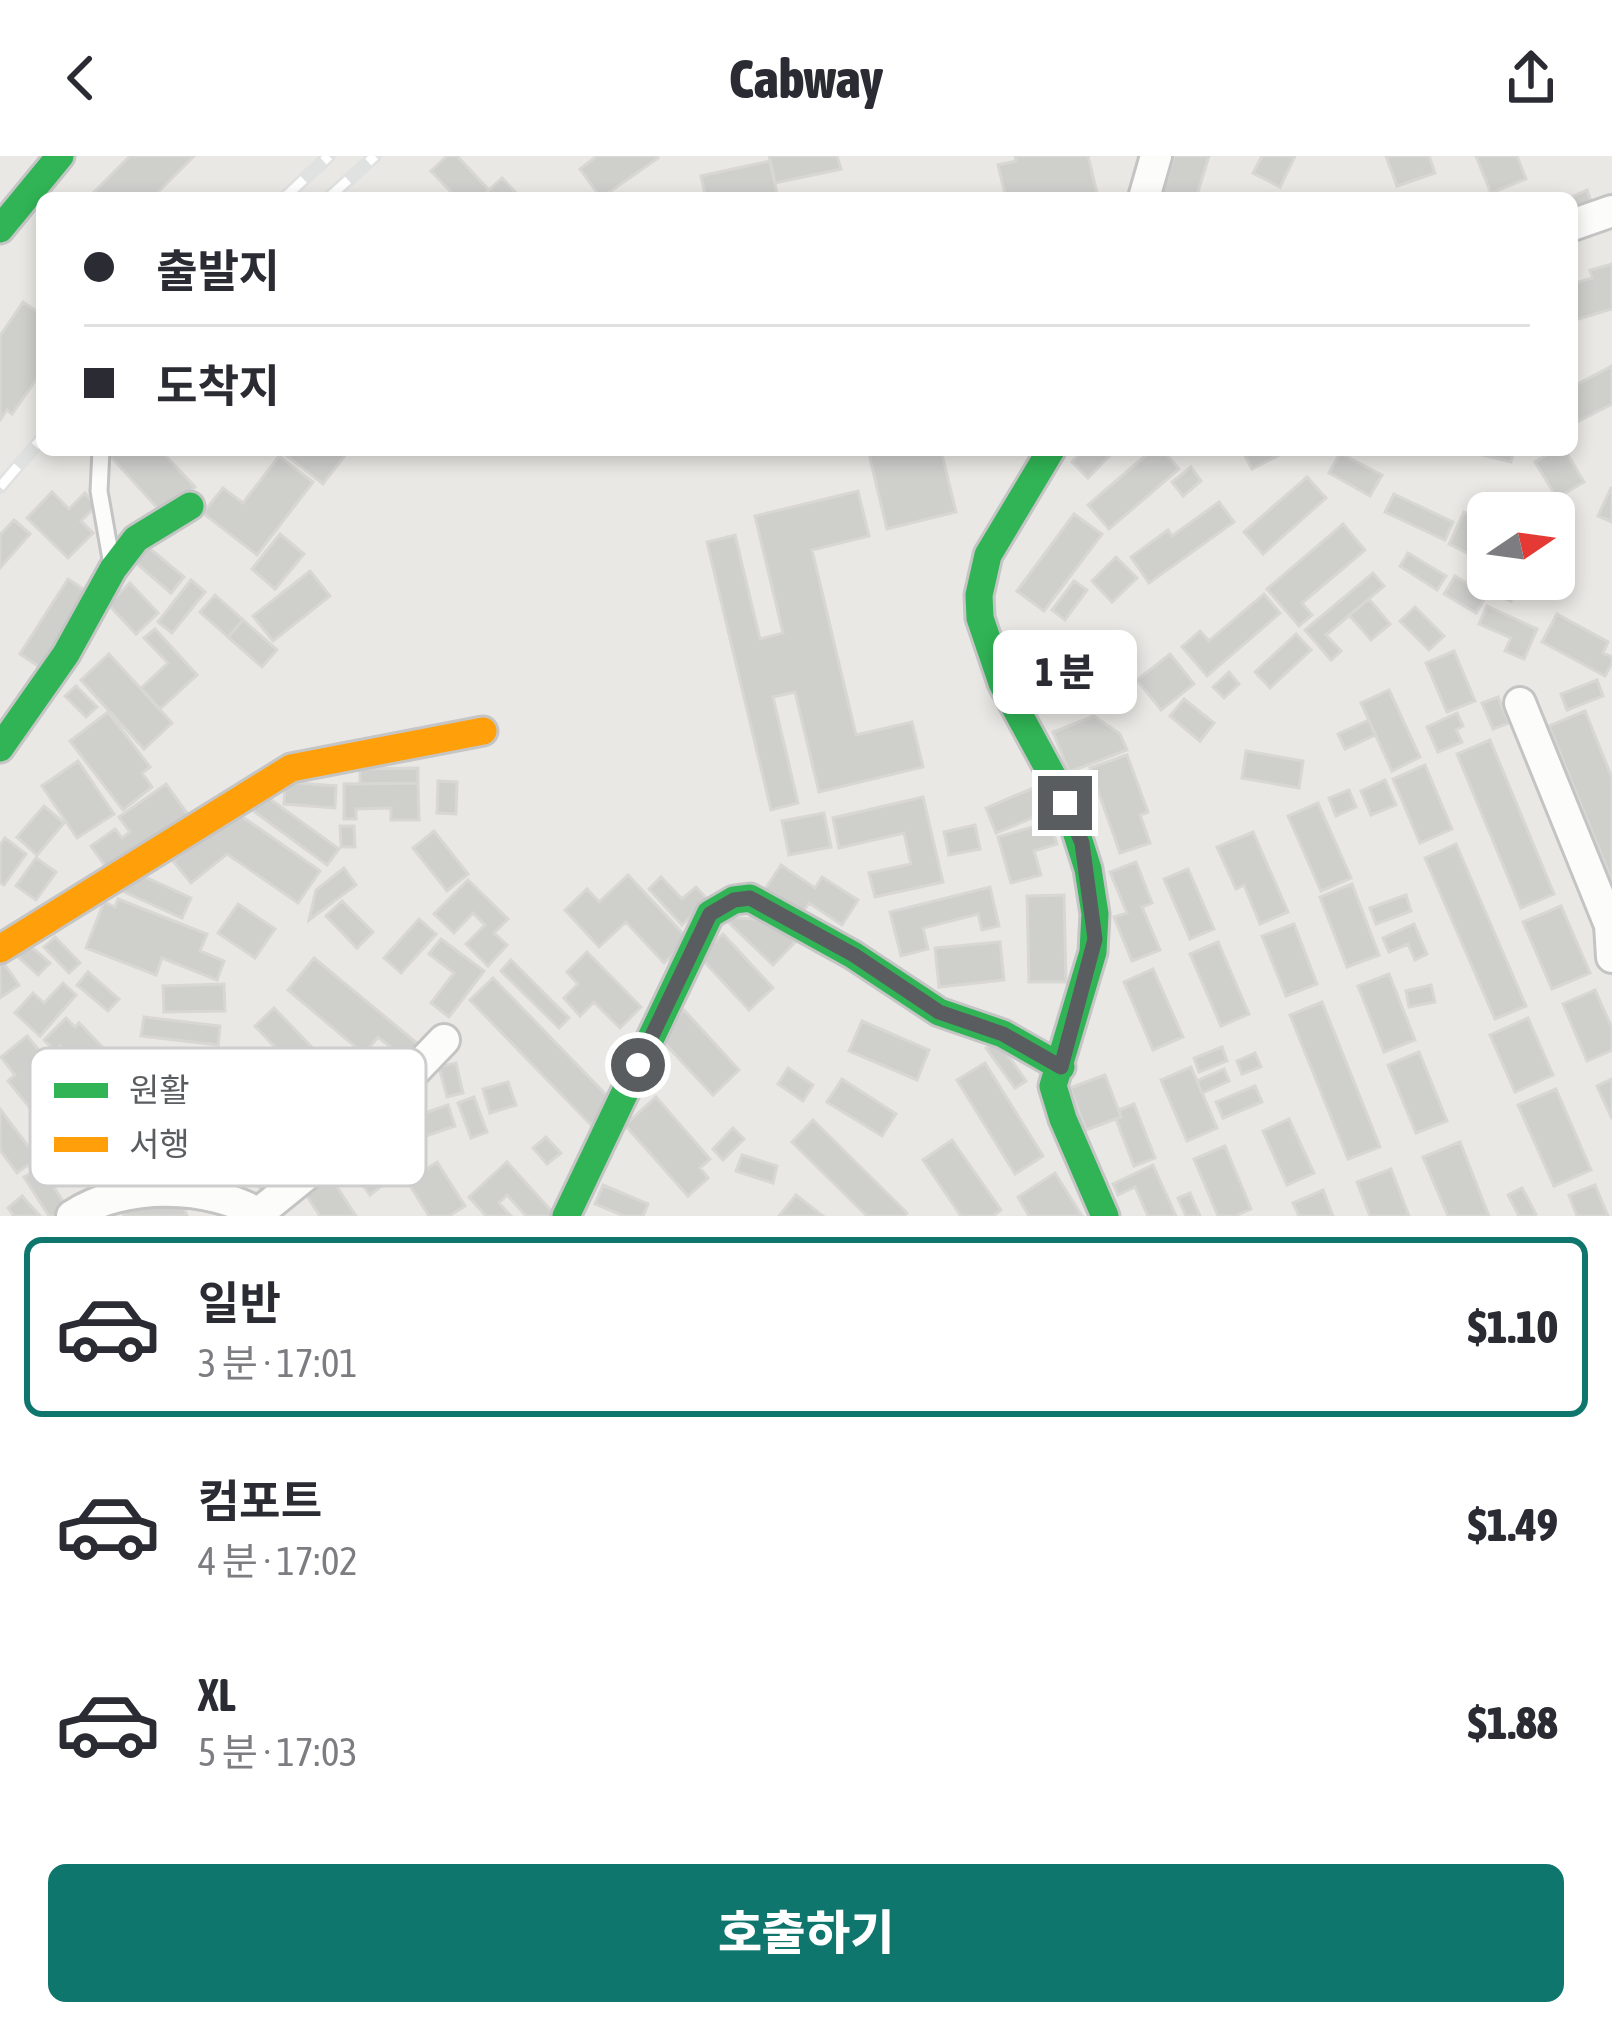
<!DOCTYPE html>
<html lang="ko">
<meta charset="utf-8">
<style>
:root{--surface:#fff;--page:#f7f7f7;--text:#2b2b33;--muted:#7c7c81;--line:#e1e1e2;--accent:#0f766e}
body{margin:0;font-family:"Asap Condensed","Noto Sans KR",sans-serif;background:var(--page);color:var(--text);height:100vh;display:flex;flex-direction:column;font-size:45px;white-space:nowrap}
*{box-sizing:border-box;margin:0}
p{font-size:39px;color:var(--muted)}
.icon{flex:none;width:66px;height:66px;fill:none;stroke:currentColor;stroke-width:2;stroke-linecap:round;stroke-linejoin:round}
.map{position:relative;height:1060px;overflow:hidden}
.sheet{display:flex;flex-direction:column;background:var(--surface);flex:1}
.sheet>*{flex:none}
.top-card{position:absolute;left:36px;top:36px;width:1542px;height:264px;border-radius:18px;box-shadow:0 6px 18px #0003;display:grid;align-content:center;height:264px;padding:0 48px;background:var(--surface)}
.needle{width:78px;rotate:77deg}
.fabs{position:absolute;left:1467px;top:336px;display:grid;gap:24px}
.fabs a{display:grid;place-items:center;width:108px;height:108px;border-radius:18px;background:var(--surface);box-shadow:0 6px 18px #0003;font-size:60px}
.end{position:absolute;width:54px;height:54px;margin:-27px;border:15px solid #5a5d60;background:#fff;box-shadow:0 0 0 6px #fff}
.from{border-radius:50%}
.bubble{position:absolute;height:84px;border-radius:18px;background:var(--surface);box-shadow:0 6px 18px #0003;font-size:39px;font-weight:800;line-height:84px;text-align:center}
.top-card b{display:flex;align-items:center;gap:42px;height:114px;font-size:45px}
.top-card b+b{border-top:3px solid var(--line)}
.top-card i{width:30px;height:30px;background:var(--text)}
ul{padding:21px 0 0;list-style:none}
li{display:flex;align-items:center;gap:36px;height:180px;margin:0 24px 18px;padding:0 24px;border:6px solid transparent;border-radius:18px}
li div{flex:1}
li b{display:block;font-size:45px}
li em{font-style:normal;font-weight:800}
li.current{border-color:var(--accent)}
li>.icon{width:108px;height:108px;stroke-width:1.5}
.cta{display:flex;gap:24px;margin-top:auto;padding:24px 48px}
.cta a{flex:1;height:138px;border-radius:18px;background:var(--accent);color:#fff;font-size:48px;font-weight:800;line-height:138px;text-align:center}
header{display:flex;justify-content:space-between;align-items:center;height:156px;padding:0 48px;background:var(--surface);font-size:54px;font-weight:800}
.map>svg:first-child{display:block}
.building{fill:#cfcfcc;stroke:#d8d7d4;stroke-width:3}
.lines{fill:none;stroke-linecap:round;stroke-linejoin:round}
.lane-casing{stroke:#c5c4c4;stroke-width:21}
.street-casing{stroke:#c5c4c4;stroke-width:36}
.fast-casing{stroke:#c5c5c6;stroke-width:33}
.slow-casing{stroke:#c5c5c6;stroke-width:33}
.lane{stroke:#fcfcfb;stroke-width:15}
.street{stroke:#fcfcfb;stroke-width:30}
.fast{stroke:#30b455;stroke-width:27}
.slow{stroke:#ff9f0a;stroke-width:27}
.rail-casing{stroke:#e0e1e1;stroke-width:14}
.rail{stroke:#fff;stroke-width:9;stroke-dasharray:27;stroke-linecap:butt}
.route{stroke:#5a5d60;stroke-width:15}
.key{fill:#fff;stroke:#cececf;stroke-width:3}
.key-label{font-size:33px;fill:#5a5d60}
</style>
<header><svg class="icon" aria-label="back" viewBox="0 0 24 24"><path d="M15 5l-7 7 7 7"/></svg>Cabway<svg class="icon" aria-label="share" viewBox="0 0 24 24"><path d="M12 15V3M7 8l5-5 5 5M5 13v7h14v-7"/></svg></header>
<div class="map">
<svg width="1612" height="1060" viewBox="0 0 1612 1060">
<rect width="100%" height="100%" fill="#e9e8e4"/>
<path class="building" d="M 130,0 L 194,0 L 152,42 L 88,42 Z
M 447,0 L 457,0 L 489,34 L 480,42 L 457,42 L 431,15 Z
M 597,0 L 656,0 L 658,2 L 601,42 L 580,13 Z
M 769,0 L 837,0 L 841,13 L 775,27 Z
M 1015,0 L 1088,0 L 1097,37 L 1080,42 L 1006,42 L 998,9 L 1016,5 Z
M 1174,0 L 1209,0 L 1196,42 L 1161,42 Z
M 1262,0 L 1295,0 L 1280,31 L 1253,17 Z
M 1386,0 L 1429,0 L 1435,17 L 1397,30 Z
M 1476,0 L 1517,0 L 1526,23 L 1491,37 Z
M 770,5 L 778,42 L 706,42 L 701,20 Z
M 502,22 L 521,42 L 480,42 L 489,34 Z
M 1587,34 L 1593,51 L 1572,60 L 1572,42 L 1569,42 Z
M 1612,108 L 1612,153 L 1572,165 L 1572,128 L 1592,122 L 1590,114 Z
M 23,146 L 42,159 L 42,215 L 12,258 L 7,254 L 0,264 L 0,180 Z
M 1612,210 L 1612,248 L 1579,265 L 1572,252 L 1572,231 Z
M 117,294 L 170,294 L 165,299 L 195,331 L 164,359 L 110,300 Z
M 285,294 L 349,294 L 323,328 L 283,297 Z
M 868,294 L 941,294 L 956,356 L 887,373 Z
M 1084,294 L 1115,294 L 1088,322 L 1072,306 Z
M 1152,294 L 1163,294 L 1179,313 L 1109,373 L 1088,349 Z
M 1242,294 L 1289,294 L 1252,313 Z
M 1461,294 L 1514,294 L 1511,306 Z
M 1555,294 L 1565,294 L 1584,326 L 1557,342 L 1535,306 Z
M 1340,297 L 1382,319 L 1370,340 L 1329,317 Z
M 279,300 L 313,326 L 257,399 L 203,357 L 223,332 L 243,347 Z
M 1191,311 L 1201,325 L 1183,340 L 1172,326 Z
M 1307,321 L 1326,342 L 1263,398 L 1244,376 Z
M 1611,332 L 1612,332 L 1612,366 L 1598,360 Z
M 858,335 L 869,380 L 812,394 L 856,579 L 912,566 L 923,611 L 819,636 L 795,536 L 773,541 L 798,647 L 771,654 L 707,386 L 735,379 L 760,483 L 783,477 L 755,360 Z
M 52,336 L 69,353 L 85,337 L 96,350 L 81,365 L 93,377 L 68,402 L 27,362 Z
M 1394,338 L 1453,366 L 1445,384 L 1385,356 Z
M 1219,346 L 1234,366 L 1149,427 L 1131,401 L 1168,374 L 1172,380 Z
M 1464,356 L 1488,367 L 1488,407 L 1449,388 Z
M 1074,358 L 1102,378 L 1044,455 L 1017,435 Z
M 14,364 L 30,378 L 0,412 L 0,379 Z
M 1343,368 L 1365,394 L 1302,447 L 1312,459 L 1299,470 L 1267,433 Z
M 280,378 L 304,398 L 275,433 L 252,413 Z
M 148,391 L 184,421 L 171,437 L 135,406 Z
M 1408,397 L 1446,420 L 1437,434 L 1400,410 Z
M 1116,401 L 1137,422 L 1112,446 L 1092,425 Z
M 310,415 L 330,440 L 273,485 L 253,460 Z
M 1373,417 L 1384,430 L 1326,479 L 1341,495 L 1331,504 L 1305,474 Z
M 1455,420 L 1487,439 L 1476,457 L 1444,438 Z
M 68,423 L 89,437 L 41,512 L 20,498 Z
M 191,424 L 205,436 L 172,477 L 158,466 Z
M 1501,424 L 1517,429 L 1511,445 L 1495,439 Z
M 1074,425 L 1087,434 L 1065,464 L 1052,454 Z
M 130,427 L 158,457 L 136,478 L 108,448 Z
M 1264,438 L 1280,457 L 1207,520 L 1182,491 L 1200,475 L 1209,485 Z
M 215,439 L 243,464 L 228,481 L 200,456 Z
M 1369,443 L 1390,468 L 1371,484 L 1349,459 Z
M 1487,450 L 1537,473 L 1524,503 L 1505,495 L 1511,482 L 1479,468 Z
M 1415,451 L 1444,480 L 1429,494 L 1400,465 Z
M 1557,458 L 1608,486 L 1603,497 L 1612,501 L 1612,507 L 1605,520 L 1542,486 Z
M 243,464 L 277,494 L 262,511 L 228,481 Z
M 155,473 L 197,519 L 160,553 L 141,532 L 168,507 L 144,482 Z
M 1296,478 L 1311,494 L 1270,532 L 1255,516 Z
M 1454,495 L 1475,545 L 1447,556 L 1426,507 Z
M 109,498 L 172,567 L 144,593 L 81,524 Z
M 1170,498 L 1194,528 L 1161,554 L 1137,524 Z
M 1229,516 L 1239,528 L 1224,542 L 1213,531 Z
M 1597,524 L 1603,540 L 1567,554 L 1561,538 Z
M 76,530 L 97,551 L 86,561 L 65,540 Z
M 1389,534 L 1420,601 L 1392,615 L 1361,547 Z
M 1498,541 L 1509,567 L 1493,573 L 1482,547 Z
M 1184,543 L 1214,567 L 1200,585 L 1170,560 Z
M 1585,555 L 1612,622 L 1612,725 L 1549,570 Z
M 108,556 L 150,611 L 142,617 L 152,631 L 123,654 L 70,585 Z
M 1457,557 L 1463,570 L 1456,574 L 1462,586 L 1438,596 L 1427,571 Z
M 1094,560 L 1120,578 L 1127,594 L 1069,616 L 1053,576 Z
M 1369,564 L 1375,579 L 1345,593 L 1338,578 Z
M 1490,584 L 1554,738 L 1521,752 L 1457,598 Z
M 1246,595 L 1303,605 L 1299,632 L 1242,622 Z
M 1127,599 L 1148,656 L 1140,659 L 1150,687 L 1120,697 L 1090,612 Z
M 78,605 L 114,658 L 77,682 L 42,630 Z
M 1425,609 L 1452,673 L 1420,687 L 1393,623 Z
M 418,612 L 418,627 L 360,628 L 360,613 Z
M 1385,624 L 1396,649 L 1371,659 L 1361,635 Z
M 438,625 L 457,626 L 456,658 L 437,657 Z
M 285,626 L 336,630 L 335,652 L 284,648 Z
M 418,627 L 419,664 L 391,664 L 391,652 L 356,653 L 356,663 L 344,663 L 344,628 Z
M 166,628 L 189,660 L 110,717 L 91,690 L 115,673 L 122,682 L 130,676 L 119,661 Z
M 1038,630 L 1049,655 L 996,677 L 986,652 Z
M 1349,634 L 1356,651 L 1336,660 L 1329,642 Z
M 263,638 L 339,693 L 327,709 L 252,654 Z
M 923,641 L 943,726 L 875,741 L 869,717 L 911,708 L 904,677 L 839,692 L 833,662 Z
M 1318,647 L 1351,722 L 1321,735 L 1288,660 Z
M 44,650 L 64,667 L 37,699 L 17,681 Z
M 234,655 L 320,715 L 298,747 L 227,698 L 191,727 L 173,705 Z
M 824,657 L 831,691 L 789,699 L 782,665 Z
M 1050,666 L 1057,688 L 1034,695 L 1041,719 L 1011,727 L 998,681 Z
M 975,669 L 980,693 L 949,699 L 944,676 Z
M 340,670 L 354,670 L 355,691 L 341,691 Z
M 434,675 L 468,718 L 447,735 L 413,692 Z
M 1253,676 L 1288,756 L 1260,768 L 1244,729 L 1236,733 L 1217,691 Z
M 5,682 L 26,698 L 4,729 L 0,726 L 0,689 Z
M 1456,688 L 1526,850 L 1495,863 L 1425,702 Z
M 36,702 L 56,716 L 36,744 L 16,730 Z
M 1136,706 L 1152,747 L 1142,751 L 1160,794 L 1132,805 L 1114,761 L 1127,757 L 1110,716 Z
M 781,709 L 815,732 L 822,721 L 858,744 L 842,769 L 809,747 L 799,762 L 762,738 Z
M 344,712 L 356,729 L 309,764 L 316,734 Z
M 1188,713 L 1214,773 L 1190,783 L 1164,723 Z
M 141,719 L 191,742 L 182,762 L 120,734 Z
M 628,719 L 689,784 L 664,807 L 626,766 L 599,791 L 565,754 L 587,733 L 599,746 Z
M 661,721 L 682,743 L 696,731 L 708,744 L 682,769 L 649,733 Z
M 468,724 L 508,763 L 494,777 L 507,789 L 488,810 L 466,788 L 485,769 L 473,757 L 454,777 L 434,758 Z
M 1352,728 L 1379,799 L 1347,811 L 1320,741 Z
M 990,731 L 999,770 L 982,774 L 978,758 L 923,772 L 928,793 L 901,800 L 890,756 Z
M 1064,739 L 1066,826 L 1029,826 L 1027,740 Z
M 1406,739 L 1411,755 L 1376,768 L 1370,752 Z
M 118,743 L 207,778 L 200,795 L 224,805 L 217,824 L 162,802 L 156,819 L 86,792 L 104,746 L 115,751 Z
M 342,745 L 373,776 L 357,792 L 326,760 Z
M 238,748 L 275,773 L 255,802 L 218,777 Z
M 1561,750 L 1590,817 L 1552,833 L 1523,766 Z
M 723,761 L 773,764 L 795,786 L 773,809 Z
M 419,763 L 436,778 L 401,817 L 384,802 Z
M 1294,768 L 1317,828 L 1286,840 L 1262,780 Z
M 1414,768 L 1427,798 L 1415,804 L 1408,788 L 1389,796 L 1383,782 Z
M 723,778 L 773,832 L 749,854 L 699,800 Z
M 55,781 L 80,807 L 69,817 L 44,791 Z
M 441,783 L 484,815 L 449,861 L 431,847 L 454,817 L 429,798 Z
M 1000,786 L 1004,824 L 939,831 L 935,792 Z
M 1218,786 L 1249,858 L 1221,870 L 1190,798 Z
M 27,787 L 50,807 L 38,819 L 16,799 Z
M 587,796 L 641,851 L 620,872 L 594,846 L 580,860 L 564,842 L 578,828 L 567,816 Z
M 314,802 L 418,888 L 406,903 L 378,881 L 364,898 L 288,834 Z
M 511,804 L 569,862 L 559,872 L 501,815 Z
M 3,806 L 19,829 L 0,842 L 0,808 Z
M 1153,813 L 1183,881 L 1153,894 L 1124,826 Z
M 88,816 L 119,843 L 108,855 L 77,829 Z
M 1389,818 L 1415,884 L 1384,896 L 1358,830 Z
M 493,822 L 614,947 L 591,969 L 470,844 Z
M 63,827 L 76,839 L 40,880 L 15,857 L 33,837 L 44,847 Z
M 224,828 L 225,855 L 164,856 L 163,830 Z
M 1431,829 L 1435,846 L 1409,851 L 1406,835 Z
M 1595,834 L 1612,872 L 1612,894 L 1587,905 L 1563,848 Z
M 1322,846 L 1380,991 L 1348,1003 L 1290,859 Z
M 274,852 L 330,910 L 310,928 L 255,870 Z
M 684,854 L 739,914 L 713,939 L 657,879 Z
M 144,861 L 220,870 L 218,889 L 141,880 Z
M 66,862 L 75,871 L 79,867 L 115,904 L 94,925 L 60,890 L 55,895 L 44,884 Z
M 1528,862 L 1553,919 L 1515,936 L 1490,879 Z
M 862,865 L 929,894 L 917,924 L 849,895 Z
M 27,880 L 51,909 L 46,914 L 67,941 L 39,963 L 8,925 L 15,919 L 1,901 Z
M 997,884 L 1026,925 L 1015,932 L 986,892 Z
M 1222,891 L 1227,905 L 1199,916 L 1194,902 Z
M 1419,896 L 1447,965 L 1416,977 L 1388,909 Z
M 1255,897 L 1261,911 L 1242,918 L 1237,905 Z
M 456,907 L 463,937 L 447,941 L 439,911 Z
M 985,907 L 1043,1000 L 1015,1018 L 957,924 Z
M 1191,911 L 1217,972 L 1187,985 L 1161,924 Z
M 788,912 L 813,929 L 803,945 L 778,928 Z
M 1224,913 L 1229,925 L 1202,937 L 1197,925 Z
M 1105,919 L 1121,961 L 1086,974 L 1070,932 Z
M 842,923 L 896,958 L 882,980 L 827,946 Z
M 1612,923 L 1612,963 L 1597,930 Z
M 508,926 L 516,949 L 490,957 L 483,933 Z
M 1255,930 L 1262,946 L 1223,962 L 1216,946 Z
M 1556,933 L 1591,1014 L 1554,1030 L 1518,949 Z
M 474,941 L 487,976 L 471,982 L 458,947 Z
M 656,941 L 710,1003 L 700,1012 L 708,1022 L 688,1040 L 625,969 Z
M 1134,948 L 1155,1002 L 1134,1010 L 1116,963 L 1121,961 L 1119,954 Z
M 448,949 L 455,970 L 414,984 L 422,1007 L 397,1016 L 382,972 Z
M 0,953 L 37,1002 L 17,1017 L 0,994 Z
M 1289,963 L 1314,1017 L 1287,1029 L 1263,975 Z
M 813,964 L 907,1057 L 904,1060 L 867,1060 L 792,986 Z
M 141,965 L 162,998 L 105,1035 L 89,1009 L 116,991 L 111,984 Z
M 733,972 L 744,983 L 723,1004 L 713,993 Z
M 546,981 L 561,997 L 547,1008 L 533,992 Z
M 238,984 L 286,1016 L 271,1039 L 233,1013 L 237,1006 L 228,1000 Z
M 952,984 L 1001,1054 L 993,1060 L 961,1060 L 923,1004 Z
M 1460,986 L 1489,1060 L 1448,1060 L 1423,1001 Z
M 1225,990 L 1251,1053 L 1235,1060 L 1218,1060 L 1194,1003 Z
M 742,999 L 777,1010 L 773,1027 L 736,1015 Z
M 437,1006 L 465,1050 L 449,1060 L 429,1060 L 407,1025 Z
M 507,1006 L 556,1060 L 526,1060 L 507,1039 L 499,1047 L 511,1060 L 486,1060 L 469,1041 Z
M 369,1008 L 384,1028 L 370,1039 L 355,1018 Z
M 1153,1009 L 1176,1060 L 1148,1060 L 1135,1031 L 1118,1039 L 1113,1028 Z
M 42,1011 L 68,1054 L 58,1060 L 49,1060 L 24,1021 Z
M 324,1011 L 356,1060 L 320,1060 L 299,1028 Z
M 1391,1013 L 1409,1060 L 1370,1060 L 1357,1026 Z
M 1055,1017 L 1082,1060 L 1029,1060 L 1018,1041 Z
M 603,1029 L 648,1048 L 643,1060 L 624,1060 L 595,1048 Z
M 1595,1029 L 1608,1060 L 1577,1060 L 1569,1039 Z
M 1522,1032 L 1536,1058 L 1532,1060 L 1519,1060 L 1508,1039 Z
M 1323,1034 L 1333,1060 L 1299,1060 L 1293,1047 Z
M 1190,1037 L 1200,1060 L 1186,1060 L 1178,1042 Z
M 180,1038 L 187,1060 L 124,1060 L 120,1048 Z
M 796,1039 L 823,1060 L 779,1060 Z
M 22,1040 L 40,1060 L 14,1060 L 8,1052 Z"/>
<g class="lines">
<g class="lane-casing">
<path id="lane" d="M 101,294 L 99,335 L 111,403"/>
</g>
<g class="street-casing">
<path id="street" d="M 1144,42 L 1156,0
M 1572,69 L 1612,55
M 1520,547 L 1610,769 L 1612,801
M 259,1057 L 344,988 L 444,884
M 72,1060 C 122,1026 211,1027 262,1060"/>
</g>
<g class="fast-casing">
<path id="fast" d="M 0,73 L 60,0
M 1051,294 L 988,399 L 979,439 L 980,462 L 1002,527 L 1067,647 L 1088,713 L 1095,758 L 1093,796 L 1053,930 L 1063,963 L 1105,1060
M 0,592 L 66,498 L 113,413 L 136,383 L 190,350
M 566,1060 L 710,758 L 734,744 L 750,742 L 853,799 L 939,856 L 1003,878 L 1061,911"/>
</g>
<g class="slow-casing">
<path id="slow" d="M 0,793 L 291,612 L 483,575"/>
</g>
<use href="#lane" class="lane"/>
<use href="#street" class="street"/>
<use href="#fast" class="fast"/>
<use href="#slow" class="slow"/>
<g class="rail-casing">
<path id="rail" d="M 284,42 L 329,0
M 328,42 L 375,0
M 0,331 L 42,282"/>
</g>
<use href="#rail" class="rail"/>
</g>
<g class="lines">
<path class="route" d="M 638,909 L 710,758 L 734,744 L 750,742 L 854,799 L 939,856 L 1003,878 L 1061,911 L 1095,783 L 1082,687 L 1065,647"/>
</g>
<rect x="30" y="892" width="396" height="138" rx="18" class="key"/>
<rect x="54" y="927" width="54" height="15" fill="#30b455"/>
<rect x="54" y="981" width="54" height="15" fill="#ff9f0a"/>
<g class="key-label">
<text x="129" y="946">원활</text>
<text x="129" y="1000">서행</text>
</g>
</svg>
<div class="fabs">
<a><svg class="needle" viewBox="-14 -14 28 28"><path d="M0-13l5 13h-10z" fill="#e53935"/><path d="M0 13l5-13h-10z" fill="#7c7c81"/></svg></a>
</div>
<i class="end from" style="left:638px;top:909px"></i>
<i class="end" style="left:1065px;top:647px"></i>
<div class="bubble" style="left:993px;top:474px;width:144px">1 분</div>
<div class="top-card">
<b><i class="from"></i>출발지</b>
<b><i></i>도착지</b>
</div>
</div>
<section class="sheet">
<ul>
<li class="current"><svg class="icon" aria-label="car" viewBox="0 0 24 24"><path d="M5 17H2v-5l4-1 3-4h7l3 4 3 1v5h-3M9 17h6M6 11h13"/><circle cx="7" cy="17" r="2"/><circle cx="17" cy="17" r="2"/></svg><div><b>일반</b><p>3 분 · 17:01</p></div><em>$1.10</em></li>
<li><svg class="icon" aria-label="car" viewBox="0 0 24 24"><path d="M5 17H2v-5l4-1 3-4h7l3 4 3 1v5h-3M9 17h6M6 11h13"/><circle cx="7" cy="17" r="2"/><circle cx="17" cy="17" r="2"/></svg><div><b>컴포트</b><p>4 분 · 17:02</p></div><em>$1.49</em></li>
<li><svg class="icon" aria-label="car" viewBox="0 0 24 24"><path d="M5 17H2v-5l4-1 3-4h7l3 4 3 1v5h-3M9 17h6M6 11h13"/><circle cx="7" cy="17" r="2"/><circle cx="17" cy="17" r="2"/></svg><div><b>XL</b><p>5 분 · 17:03</p></div><em>$1.88</em></li>
</ul>
<div class="cta"><a>호출하기</a></div>
</section>
